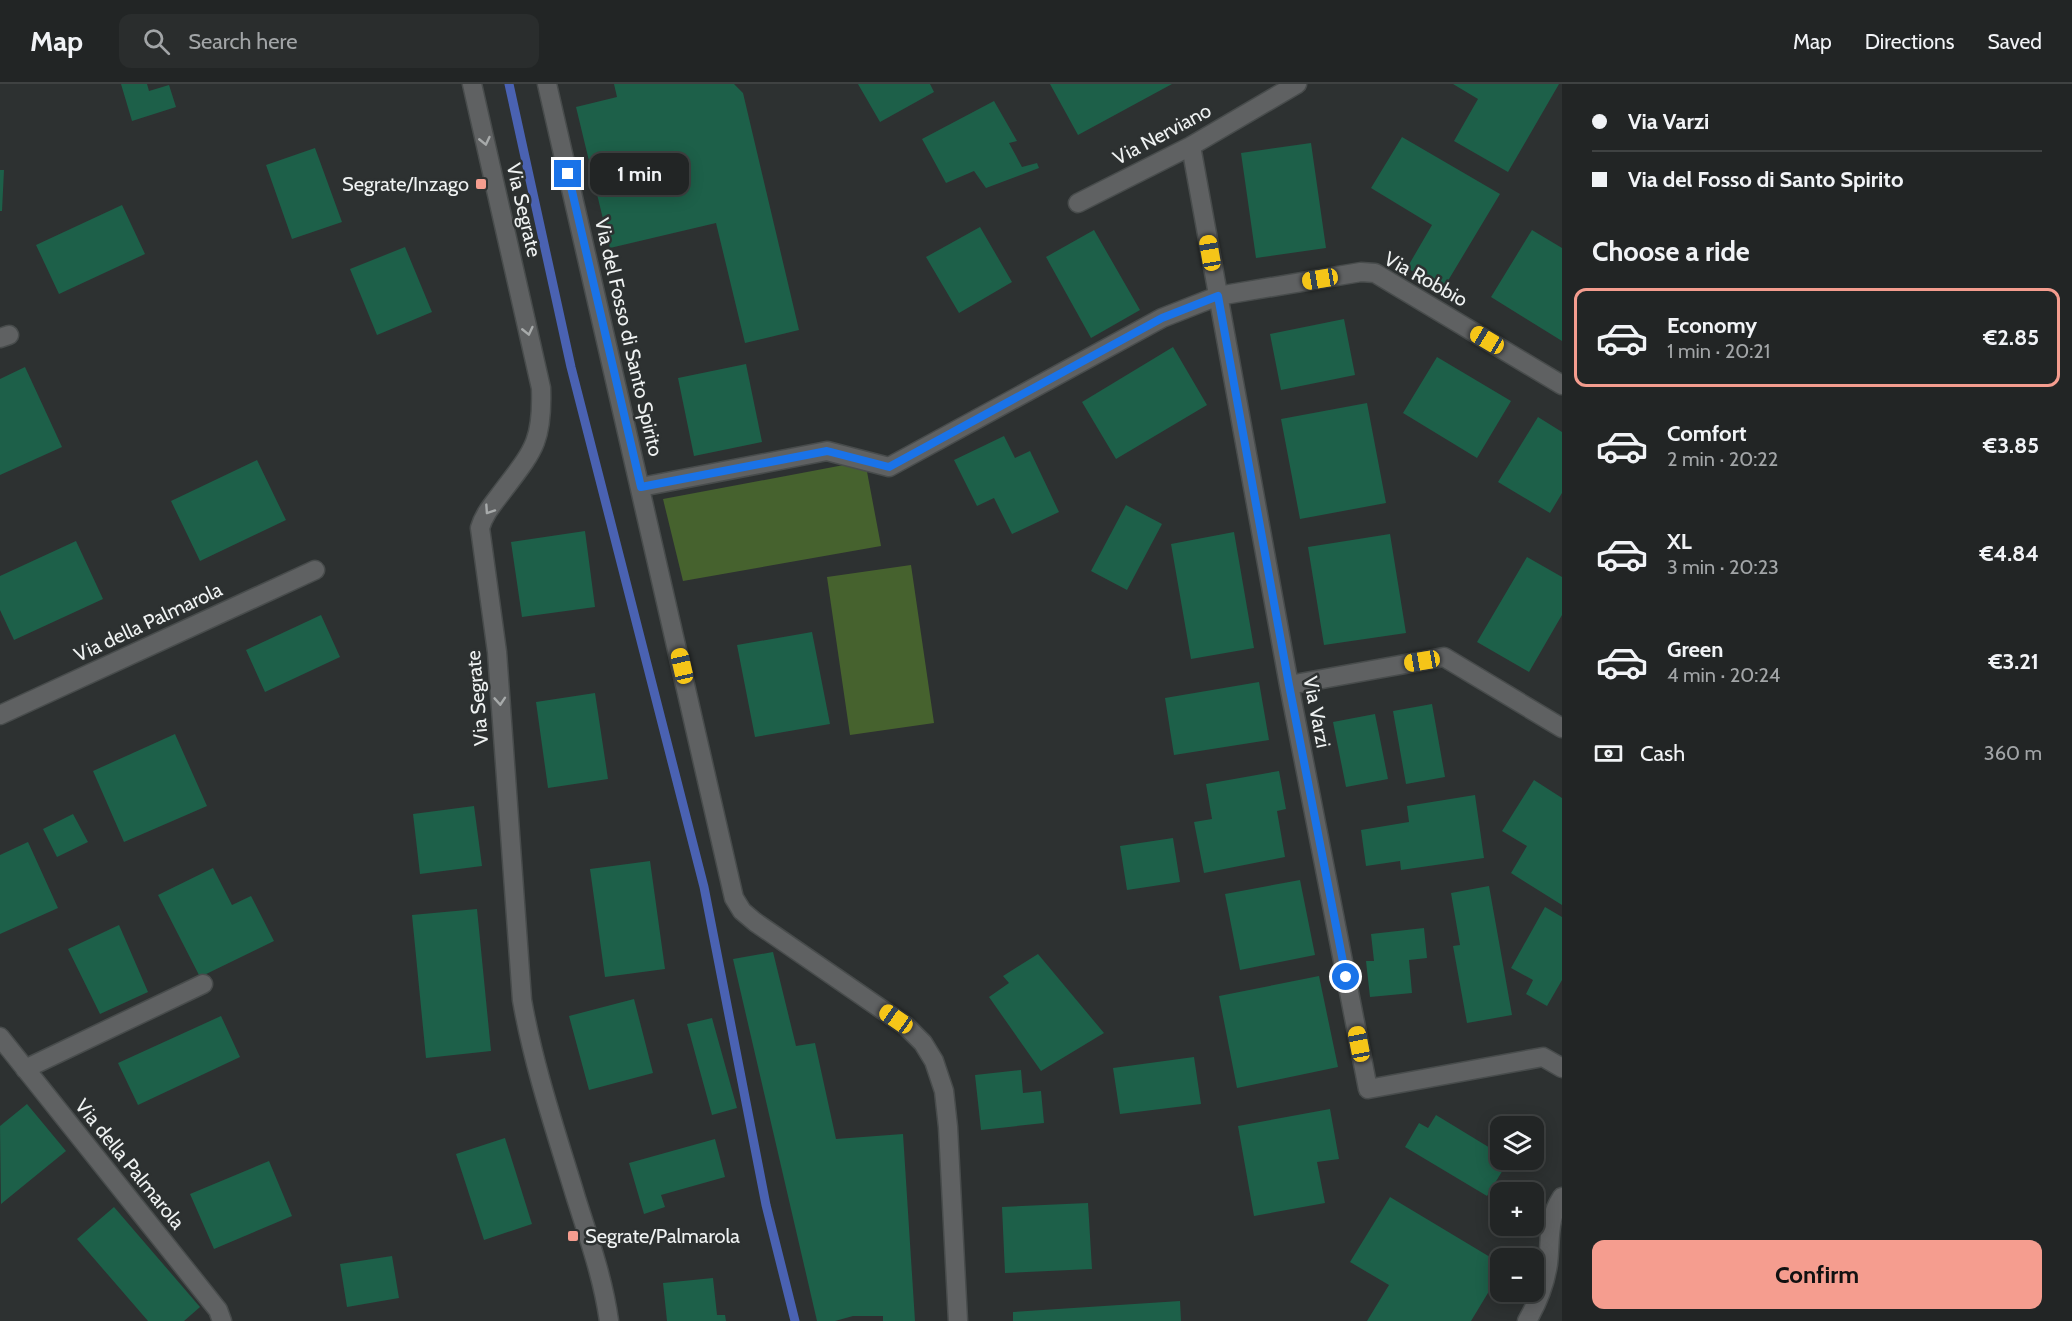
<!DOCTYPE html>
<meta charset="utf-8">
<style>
:root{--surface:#222525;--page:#2a2d2d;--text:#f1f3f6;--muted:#a2a5a7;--line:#3f4242;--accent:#f59d8f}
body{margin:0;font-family:Cabin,sans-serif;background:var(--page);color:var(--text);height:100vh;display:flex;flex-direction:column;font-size:22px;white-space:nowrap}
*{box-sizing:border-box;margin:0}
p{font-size:20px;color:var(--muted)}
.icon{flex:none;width:33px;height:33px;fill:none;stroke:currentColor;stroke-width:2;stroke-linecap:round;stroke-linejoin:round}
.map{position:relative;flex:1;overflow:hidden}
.side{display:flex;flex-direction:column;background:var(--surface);width:510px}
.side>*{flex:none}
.top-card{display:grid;align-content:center;height:132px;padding:0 30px;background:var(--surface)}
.buttons{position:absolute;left:1490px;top:1032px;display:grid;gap:12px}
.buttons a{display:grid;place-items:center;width:54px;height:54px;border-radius:12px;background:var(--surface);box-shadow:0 3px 15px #0003,0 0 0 2px var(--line);font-size:30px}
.end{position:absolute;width:27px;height:27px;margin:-14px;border:8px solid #1a73e8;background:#fff;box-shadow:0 0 0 3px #fff}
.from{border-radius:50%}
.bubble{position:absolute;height:42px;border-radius:12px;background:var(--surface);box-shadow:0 3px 15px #0003,0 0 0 2px var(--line);font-size:20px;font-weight:800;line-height:42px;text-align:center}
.car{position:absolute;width:18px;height:36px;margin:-18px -9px;border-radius:8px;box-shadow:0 0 4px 2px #0007;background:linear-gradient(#f5c518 24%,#345 0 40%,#f5c518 0 76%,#345 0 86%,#f5c518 0)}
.top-card b{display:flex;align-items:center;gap:21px;height:57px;font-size:22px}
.top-card b+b{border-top:2px solid var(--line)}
.top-card i{width:15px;height:15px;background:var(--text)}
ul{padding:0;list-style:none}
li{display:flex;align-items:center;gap:18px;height:99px;margin:0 12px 9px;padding:0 18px;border:3px solid transparent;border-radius:12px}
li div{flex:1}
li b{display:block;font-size:22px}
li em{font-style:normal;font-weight:800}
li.current{border-color:var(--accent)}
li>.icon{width:54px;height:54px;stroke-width:1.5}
h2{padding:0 30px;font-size:27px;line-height:72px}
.pay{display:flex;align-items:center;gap:15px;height:66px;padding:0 30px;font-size:22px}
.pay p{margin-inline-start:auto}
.button{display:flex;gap:12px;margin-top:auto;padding:12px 30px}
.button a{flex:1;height:69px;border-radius:12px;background:var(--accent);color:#111;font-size:24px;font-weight:800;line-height:69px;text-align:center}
header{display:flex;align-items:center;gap:36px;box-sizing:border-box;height:84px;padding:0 30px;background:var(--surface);border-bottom:2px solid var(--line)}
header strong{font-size:28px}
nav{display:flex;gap:33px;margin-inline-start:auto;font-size:21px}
.search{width:420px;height:54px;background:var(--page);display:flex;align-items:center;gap:15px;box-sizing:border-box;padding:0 21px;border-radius:12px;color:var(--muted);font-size:22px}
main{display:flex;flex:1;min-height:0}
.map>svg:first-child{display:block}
.green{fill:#46622e}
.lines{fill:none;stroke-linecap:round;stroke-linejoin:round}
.stream{stroke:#4a62b2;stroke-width:9}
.building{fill:#1d6049}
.minor-casing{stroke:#484c4c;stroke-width:21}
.tertiary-casing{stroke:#484c4c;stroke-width:21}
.minor{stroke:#5f6162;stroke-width:18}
.tertiary{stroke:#5f6162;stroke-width:18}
.oneway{stroke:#a7aaaa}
.route{stroke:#1a73e8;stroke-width:8}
.poi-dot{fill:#f59d8f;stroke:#2d3131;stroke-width:2}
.labels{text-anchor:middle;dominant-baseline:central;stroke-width:5;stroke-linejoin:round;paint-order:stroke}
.street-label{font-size:20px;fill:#eff2f2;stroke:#2d3131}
.poi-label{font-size:20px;fill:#eff2f2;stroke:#2d3131;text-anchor:end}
</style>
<header>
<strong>Map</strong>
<div class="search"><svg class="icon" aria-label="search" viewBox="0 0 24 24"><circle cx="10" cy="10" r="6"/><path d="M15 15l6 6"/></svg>Search here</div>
<nav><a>Map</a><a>Directions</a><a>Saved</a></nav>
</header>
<main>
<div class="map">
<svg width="1562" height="1237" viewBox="0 0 1562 1237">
<rect width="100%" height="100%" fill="#2d3131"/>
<path class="green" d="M 865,377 L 881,462 L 683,497 L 663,415 Z
M 911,481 L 934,639 L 850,651 L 827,493 Z"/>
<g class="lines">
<path class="stream" d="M 509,0 L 571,283 L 704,803 L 766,1121 L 795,1237"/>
</g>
<path class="building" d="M 121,0 L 147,0 L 149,7 L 169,1 L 176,23 L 132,37 Z
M 614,0 L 734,0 L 743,9 L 799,246 L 745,259 L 716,139 L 610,164 L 576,23 L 617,13 Z
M 858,0 L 930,0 L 934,8 L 880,38 Z
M 1050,0 L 1172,0 L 1078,51 Z
M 1453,0 L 1559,0 L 1508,88 L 1454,57 L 1478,15 Z
M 994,17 L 1017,57 L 1009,59 L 1022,83 L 1037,79 L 1039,84 L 986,104 L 974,87 L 946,99 L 922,55 Z
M 1402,53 L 1500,110 L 1443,205 L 1407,184 L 1432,141 L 1371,104 Z
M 1311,59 L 1326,164 L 1256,174 L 1241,69 Z
M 315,64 L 342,138 L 292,155 L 266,81 Z
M 0,86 L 4,86 L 2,127 L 0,127 Z
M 122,121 L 145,170 L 59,210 L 36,161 Z
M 980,143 L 1012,198 L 959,229 L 926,173 Z
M 1094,146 L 1140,226 L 1091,254 L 1046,173 Z
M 1532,146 L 1562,164 L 1562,257 L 1491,213 Z
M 405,163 L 432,228 L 377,251 L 350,185 Z
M 1344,235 L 1355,291 L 1281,306 L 1270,250 Z
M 1173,263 L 1207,321 L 1116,375 L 1082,318 Z
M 1437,273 L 1511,317 L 1477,374 L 1403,329 Z
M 746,280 L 762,358 L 694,372 L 678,294 Z
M 25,283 L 62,363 L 0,391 L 0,295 Z
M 1367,319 L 1386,419 L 1300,435 L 1281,335 Z
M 1538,333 L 1562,348 L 1562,409 L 1550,429 L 1498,398 Z
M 1004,352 L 1015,374 L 1030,367 L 1059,428 L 1012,450 L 994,414 L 977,422 L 954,376 Z
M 257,376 L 286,436 L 200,477 L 171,417 Z
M 1126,421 L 1162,440 L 1127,506 L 1091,487 Z
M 585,447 L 595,523 L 522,533 L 511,458 Z
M 1234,448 L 1254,564 L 1191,575 L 1171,460 Z
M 1390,450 L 1406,549 L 1324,561 L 1308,463 Z
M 76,457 L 103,515 L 14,556 L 0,526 L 0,492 Z
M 1527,473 L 1562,493 L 1562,531 L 1529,588 L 1477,558 Z
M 321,531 L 340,573 L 265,608 L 246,566 Z
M 812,548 L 830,640 L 755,653 L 737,561 Z
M 1259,598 L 1269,656 L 1174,671 L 1165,614 Z
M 595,609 L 608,695 L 548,704 L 536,618 Z
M 1432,620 L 1445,693 L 1406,700 L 1393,627 Z
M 1375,630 L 1388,695 L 1346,703 L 1333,638 Z
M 175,650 L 207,722 L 124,758 L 93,687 Z
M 1279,687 L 1286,725 L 1277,727 L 1285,773 L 1204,789 L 1194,738 L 1212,735 L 1206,700 Z
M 1534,696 L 1562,714 L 1562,821 L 1511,789 L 1527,762 L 1502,747 Z
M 1475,711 L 1484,774 L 1401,786 L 1400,777 L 1366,782 L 1361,746 L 1409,738 L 1407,722 Z
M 474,722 L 482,782 L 420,790 L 413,730 Z
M 73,730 L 88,758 L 57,773 L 43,745 Z
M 1173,754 L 1180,798 L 1127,806 L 1120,762 Z
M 28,758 L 58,824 L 0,850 L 0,771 Z
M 650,777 L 665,885 L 605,893 L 590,785 Z
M 213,784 L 232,821 L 251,812 L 274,857 L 200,893 L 158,811 Z
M 1300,796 L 1315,871 L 1240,886 L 1225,810 Z
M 1489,802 L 1512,931 L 1467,939 L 1453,862 L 1460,861 L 1451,809 Z
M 1545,823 L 1562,833 L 1562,896 L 1547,922 L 1526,910 L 1533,896 L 1511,884 Z
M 477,825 L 491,967 L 426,974 L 412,831 Z
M 119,841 L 148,908 L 100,930 L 68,865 Z
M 1424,844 L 1427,874 L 1409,876 L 1412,909 L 1370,913 L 1366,877 L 1374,877 L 1371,850 Z
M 773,868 L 796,962 L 815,959 L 836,1055 L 903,1050 L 915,1237 L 883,1237 L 883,1232 L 853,1232 L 835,1237 L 817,1237 L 733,875 Z
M 1038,870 L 1104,949 L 1041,987 L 989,913 L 1009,899 L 1003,892 Z
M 1319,892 L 1338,983 L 1237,1004 L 1219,912 Z
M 634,915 L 653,989 L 589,1006 L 569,932 Z
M 221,932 L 240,973 L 138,1021 L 118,979 Z
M 712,934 L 737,1024 L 712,1031 L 687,940 Z
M 1194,973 L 1201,1020 L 1120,1030 L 1113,984 Z
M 1021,986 L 1023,1009 L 1041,1007 L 1044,1039 L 981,1046 L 975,991 Z
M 27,1020 L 66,1067 L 1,1120 L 0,1042 Z
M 1330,1025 L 1339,1075 L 1317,1078 L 1325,1119 L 1254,1132 L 1238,1042 Z
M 1436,1031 L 1500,1070 L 1500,1076 L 1509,1076 L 1487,1112 L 1405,1063 L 1419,1039 L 1428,1044 Z
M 505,1054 L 532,1140 L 484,1156 L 456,1070 Z
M 715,1055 L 725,1093 L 661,1111 L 665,1123 L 644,1130 L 629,1079 Z
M 269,1077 L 292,1132 L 214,1165 L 190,1110 Z
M 1390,1113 L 1500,1179 L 1500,1189 L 1471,1237 L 1367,1237 L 1389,1201 L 1350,1178 Z
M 1088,1119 L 1092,1185 L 1005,1189 L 1002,1123 Z
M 114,1123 L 200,1223 L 184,1237 L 148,1237 L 77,1155 Z
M 392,1172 L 399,1214 L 347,1223 L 340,1180 Z
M 713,1194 L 717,1231 L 725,1231 L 726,1237 L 667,1237 L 663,1199 Z
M 1180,1217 L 1181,1237 L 1013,1237 L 1013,1228 Z"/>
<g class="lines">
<g class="minor-casing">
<path id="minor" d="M 472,0 L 541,304 C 543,358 533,367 502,408 C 493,420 484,430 480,444 L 497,568 L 522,916 C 534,984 556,1048 576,1114 C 589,1155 603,1194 609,1237
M 1191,62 L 1289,601 L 1368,1005 L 1543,973 L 1562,984
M 1078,119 L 1191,62 L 1297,0
M 0,254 L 9,251
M 641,403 L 827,367 L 889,383 L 1162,234 L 1218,212 L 1361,188 L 1375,189 L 1562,301
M 1289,601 L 1444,573 L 1562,644
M 0,631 L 315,486
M 0,953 L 218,1226 L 222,1237
M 25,985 L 203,900
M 1527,1237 C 1537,1220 1545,1200 1548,1180 C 1551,1154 1547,1136 1562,1113"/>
</g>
<g class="tertiary-casing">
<path id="tertiary" d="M 547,0 L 734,814 L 742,827 L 755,838 L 906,942 L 923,959 L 934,977 L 944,1007 L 948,1043 L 958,1237"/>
</g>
<use href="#minor" class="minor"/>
<use href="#tertiary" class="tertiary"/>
</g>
<defs><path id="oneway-chevron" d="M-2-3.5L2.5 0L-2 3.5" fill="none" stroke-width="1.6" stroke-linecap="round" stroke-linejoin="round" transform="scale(1.5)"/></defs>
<g class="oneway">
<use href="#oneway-chevron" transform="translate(485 57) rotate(77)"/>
<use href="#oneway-chevron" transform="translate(528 247) rotate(77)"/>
<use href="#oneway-chevron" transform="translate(489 426) rotate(124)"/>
<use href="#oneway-chevron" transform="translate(500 617) rotate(86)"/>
</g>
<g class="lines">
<path class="route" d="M 568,90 L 641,403 L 827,367 L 889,383 L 1162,234 L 1218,212 L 1289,601 L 1346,893"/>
</g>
<g class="poi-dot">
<rect x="475" y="94" width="12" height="12" rx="3"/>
<rect x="567" y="1146" width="12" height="12" rx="3"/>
</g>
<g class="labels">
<g class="street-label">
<text transform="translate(1162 50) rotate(-28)">Via Nerviano</text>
<text transform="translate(524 126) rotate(77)">Via Segrate</text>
<text transform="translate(1426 195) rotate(29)">Via Robbio</text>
<text transform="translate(629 253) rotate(77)">Via del Fosso di Santo Spirito</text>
<text transform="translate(148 538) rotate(-25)">Via della Palmarola</text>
<text transform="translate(477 614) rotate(-95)">Via Segrate</text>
<text transform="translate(1317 628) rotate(79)">Via Varzi</text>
<text transform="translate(130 1080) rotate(51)">Via della Palmarola</text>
</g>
<g class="poi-label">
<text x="469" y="100">Segrate/Inzago</text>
<text x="585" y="1152" text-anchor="start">Segrate/Palmarola</text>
</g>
</g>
</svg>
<div class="buttons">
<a><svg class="icon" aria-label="layers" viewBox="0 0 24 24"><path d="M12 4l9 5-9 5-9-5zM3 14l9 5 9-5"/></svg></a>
<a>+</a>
<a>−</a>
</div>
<i class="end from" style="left:1346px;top:893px"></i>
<i class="end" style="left:568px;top:90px"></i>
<div class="bubble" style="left:590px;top:69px;width:99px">1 min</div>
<i class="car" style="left:1210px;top:169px;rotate:350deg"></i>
<i class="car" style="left:1320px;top:195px;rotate:260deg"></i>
<i class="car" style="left:1487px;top:256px;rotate:301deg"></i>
<i class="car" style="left:1422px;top:577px;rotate:260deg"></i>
<i class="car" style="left:682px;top:582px;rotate:347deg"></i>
<i class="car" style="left:896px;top:935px;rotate:305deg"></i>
<i class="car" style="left:1359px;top:960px;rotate:349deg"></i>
</div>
<section class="side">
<div class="top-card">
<b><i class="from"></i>Via Varzi</b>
<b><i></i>Via del Fosso di Santo Spirito</b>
</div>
<h2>Choose a ride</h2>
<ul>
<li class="current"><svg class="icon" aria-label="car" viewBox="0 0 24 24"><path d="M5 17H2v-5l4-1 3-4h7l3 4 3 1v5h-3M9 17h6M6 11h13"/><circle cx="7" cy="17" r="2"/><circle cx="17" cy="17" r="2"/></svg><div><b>Economy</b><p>1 min · 20:21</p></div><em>€2.85</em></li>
<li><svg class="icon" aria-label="car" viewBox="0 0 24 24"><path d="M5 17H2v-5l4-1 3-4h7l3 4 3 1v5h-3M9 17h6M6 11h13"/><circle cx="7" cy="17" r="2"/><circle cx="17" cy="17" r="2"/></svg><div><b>Comfort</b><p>2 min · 20:22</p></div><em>€3.85</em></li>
<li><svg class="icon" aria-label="car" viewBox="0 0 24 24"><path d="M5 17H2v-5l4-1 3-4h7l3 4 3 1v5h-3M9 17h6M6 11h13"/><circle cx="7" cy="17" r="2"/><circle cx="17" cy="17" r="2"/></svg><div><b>XL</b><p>3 min · 20:23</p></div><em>€4.84</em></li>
<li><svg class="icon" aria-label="car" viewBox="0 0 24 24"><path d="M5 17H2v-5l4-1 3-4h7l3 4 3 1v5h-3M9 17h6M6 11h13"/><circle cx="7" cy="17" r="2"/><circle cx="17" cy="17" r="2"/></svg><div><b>Green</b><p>4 min · 20:24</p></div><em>€3.21</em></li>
</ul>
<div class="pay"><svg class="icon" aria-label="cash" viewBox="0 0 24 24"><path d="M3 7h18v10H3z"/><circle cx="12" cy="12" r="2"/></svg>Cash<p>360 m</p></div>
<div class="button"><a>Confirm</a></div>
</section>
</main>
